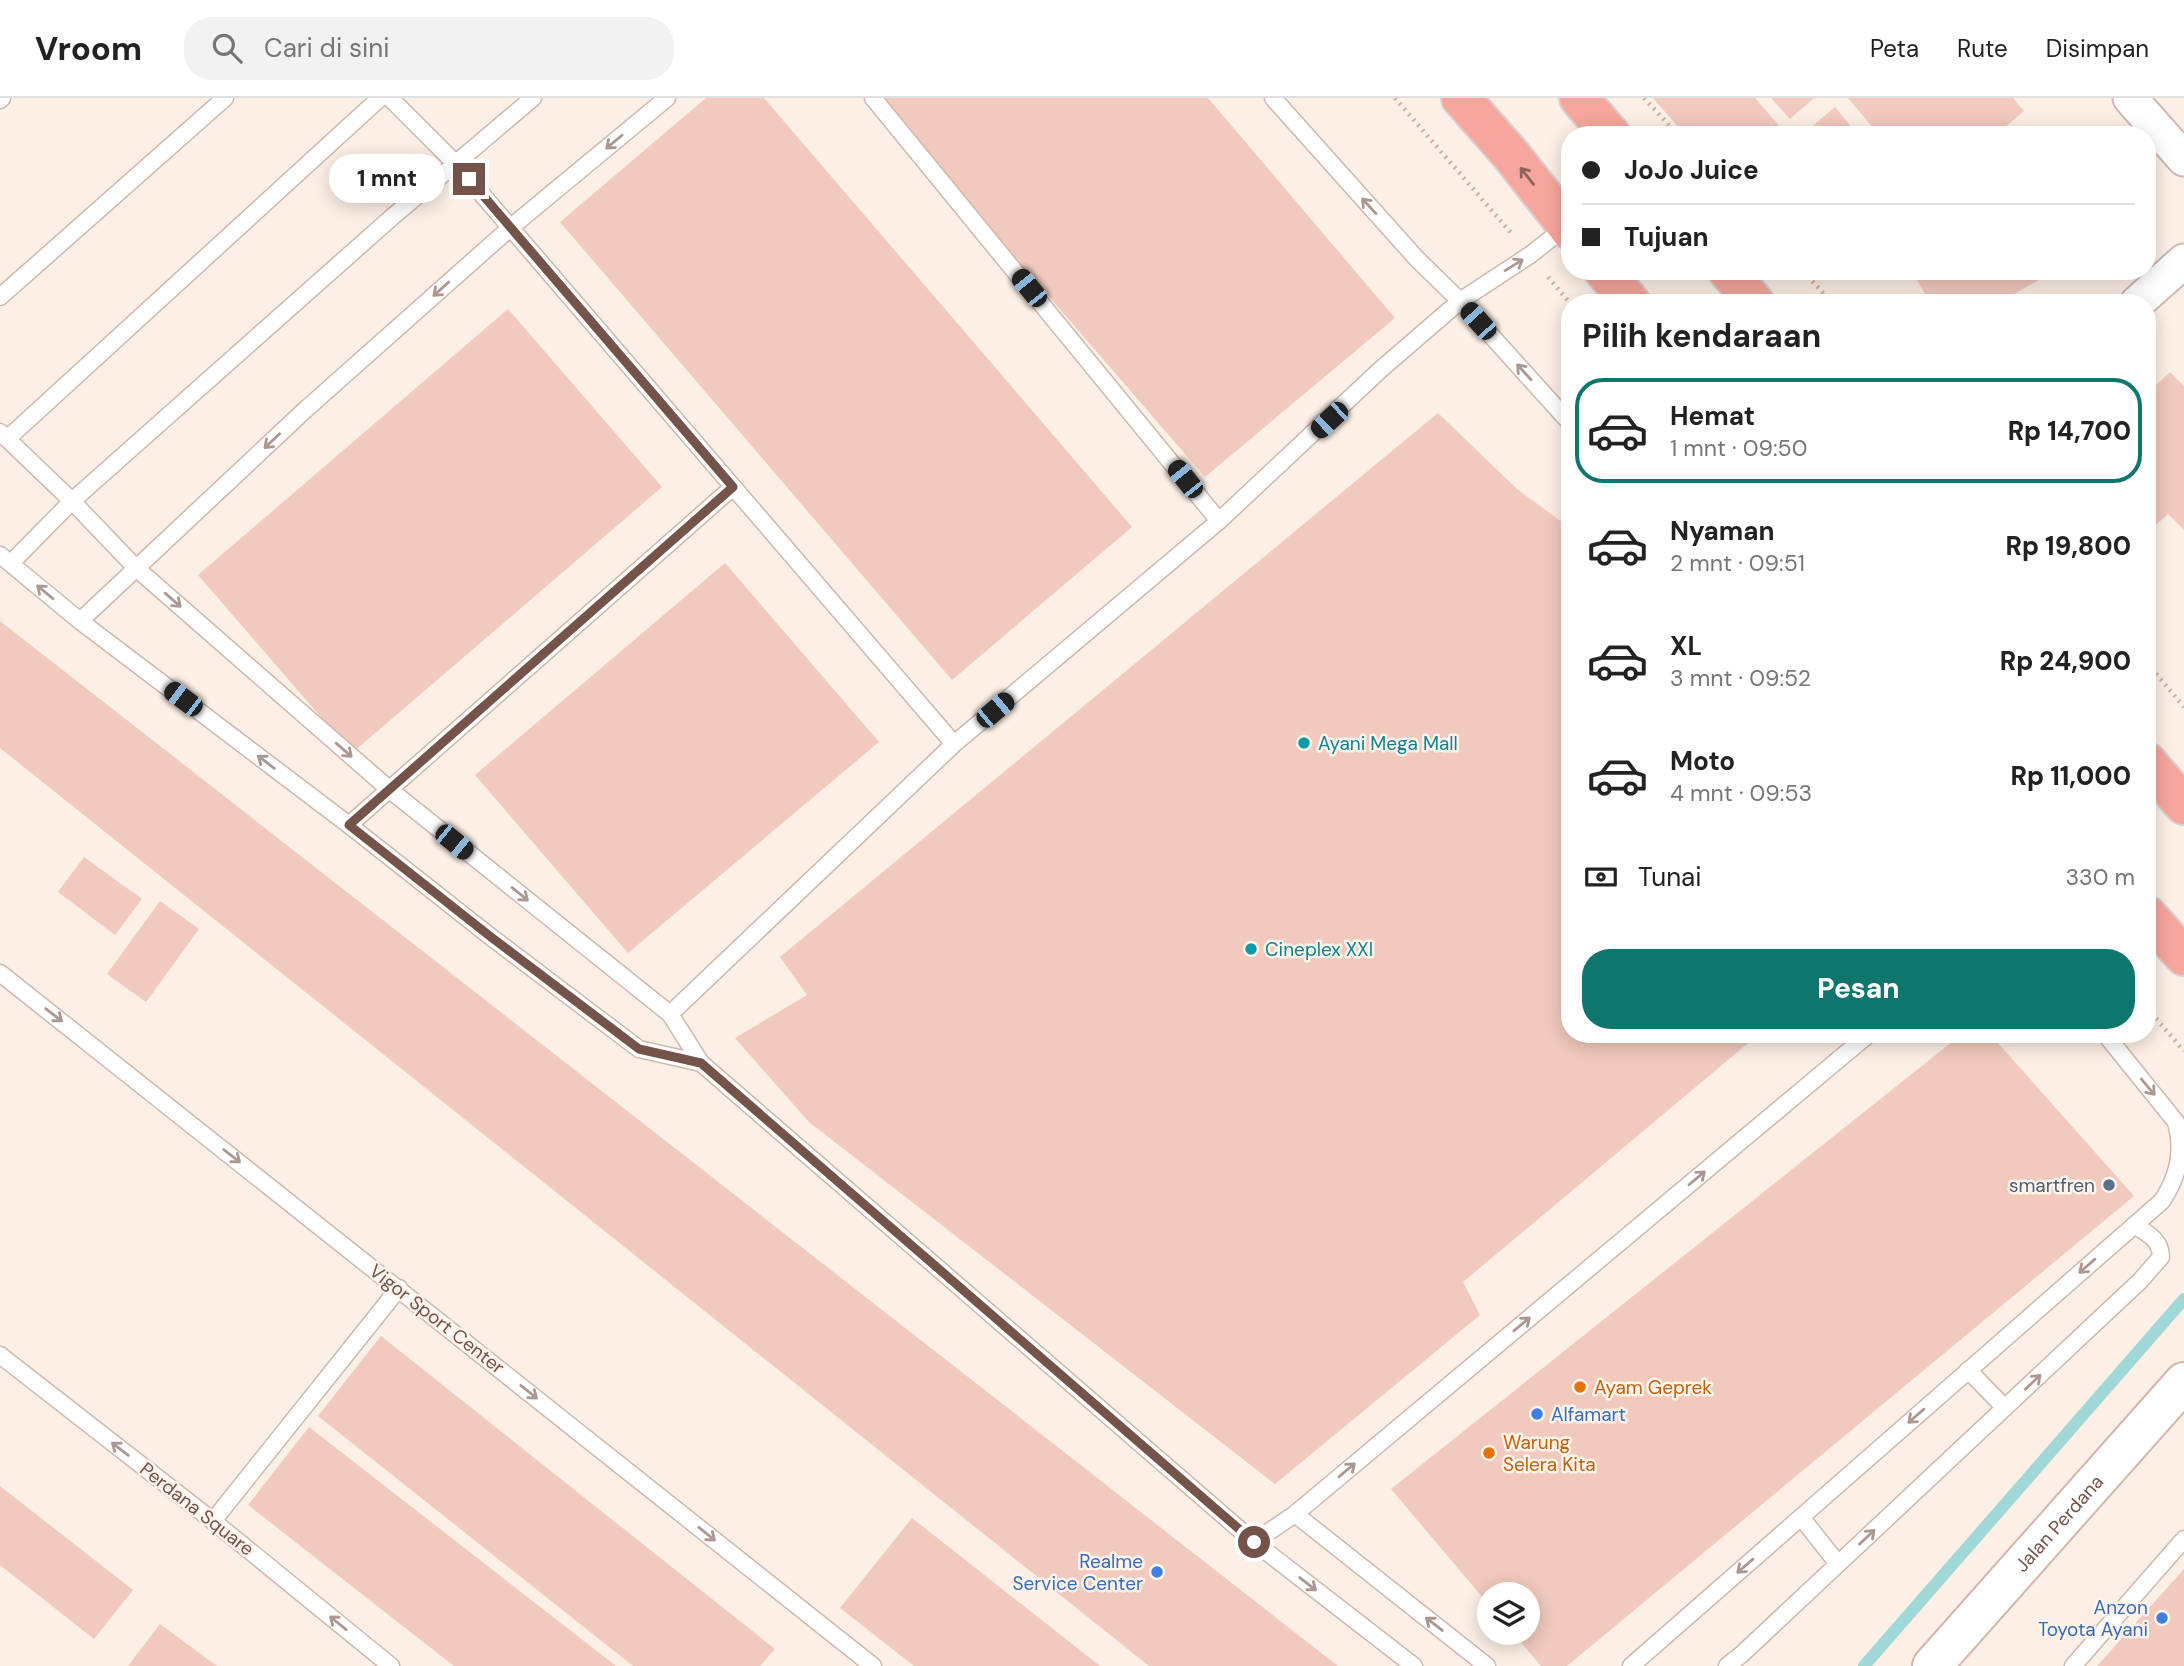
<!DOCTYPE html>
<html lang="id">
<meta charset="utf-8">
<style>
:root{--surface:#fff;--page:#f2f2f2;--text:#222;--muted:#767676;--line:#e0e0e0;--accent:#0f766e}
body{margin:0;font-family:"DM Sans",sans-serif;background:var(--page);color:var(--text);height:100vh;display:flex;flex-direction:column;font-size:26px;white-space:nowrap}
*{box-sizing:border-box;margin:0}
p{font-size:23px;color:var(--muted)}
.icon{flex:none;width:38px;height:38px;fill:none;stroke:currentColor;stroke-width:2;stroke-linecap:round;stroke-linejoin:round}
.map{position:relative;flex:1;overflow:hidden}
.panel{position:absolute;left:1561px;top:196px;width:595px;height:749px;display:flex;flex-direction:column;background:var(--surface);border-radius:28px;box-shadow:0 4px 18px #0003}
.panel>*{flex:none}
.top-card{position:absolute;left:1561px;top:28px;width:595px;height:154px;border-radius:28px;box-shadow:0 4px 18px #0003;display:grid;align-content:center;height:154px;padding:0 21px;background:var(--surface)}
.controls{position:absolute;left:1477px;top:1484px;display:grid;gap:14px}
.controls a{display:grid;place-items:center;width:63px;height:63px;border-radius:50%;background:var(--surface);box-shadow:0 4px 18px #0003;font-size:35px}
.end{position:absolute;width:32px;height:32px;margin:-16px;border:9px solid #74534a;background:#fff;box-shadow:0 0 0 4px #fff}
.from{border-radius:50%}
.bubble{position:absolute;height:49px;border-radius:24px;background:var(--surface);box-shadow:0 4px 18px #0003;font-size:23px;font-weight:800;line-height:49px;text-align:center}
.car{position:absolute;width:21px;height:42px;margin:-21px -10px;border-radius:9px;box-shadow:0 0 5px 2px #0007;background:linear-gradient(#222 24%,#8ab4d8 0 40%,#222 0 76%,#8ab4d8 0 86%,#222 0)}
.top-card b{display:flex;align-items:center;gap:24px;height:66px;font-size:26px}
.top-card b+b{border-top:2px solid var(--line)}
.top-card i{width:18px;height:18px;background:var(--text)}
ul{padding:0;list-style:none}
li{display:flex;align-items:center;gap:21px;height:105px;margin:0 14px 10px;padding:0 7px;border:4px solid transparent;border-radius:28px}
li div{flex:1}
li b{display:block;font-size:26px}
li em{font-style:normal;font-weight:800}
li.current{border-color:var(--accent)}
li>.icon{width:63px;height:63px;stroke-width:1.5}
h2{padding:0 21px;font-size:32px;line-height:84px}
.pay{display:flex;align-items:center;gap:18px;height:77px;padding:0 21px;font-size:26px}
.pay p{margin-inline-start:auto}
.action{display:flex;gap:14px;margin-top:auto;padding:14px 21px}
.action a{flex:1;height:80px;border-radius:28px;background:var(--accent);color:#fff;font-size:28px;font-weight:800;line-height:80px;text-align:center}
header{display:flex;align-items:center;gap:42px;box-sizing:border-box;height:98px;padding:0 35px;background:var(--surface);border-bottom:2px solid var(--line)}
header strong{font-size:33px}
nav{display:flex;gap:38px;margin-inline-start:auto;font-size:24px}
.search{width:490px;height:63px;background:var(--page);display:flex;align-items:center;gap:18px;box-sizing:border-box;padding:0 24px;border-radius:28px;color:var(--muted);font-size:26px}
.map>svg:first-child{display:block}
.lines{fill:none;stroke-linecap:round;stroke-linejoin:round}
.stream{stroke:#a0d7d7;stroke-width:12}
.building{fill:#f1c9bd}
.lane-casing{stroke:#cfb8ae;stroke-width:19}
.street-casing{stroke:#cfb8ae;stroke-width:37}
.secondary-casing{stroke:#d2b7ab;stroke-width:42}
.highway-casing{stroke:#d8cfcc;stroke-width:42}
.path{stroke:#d6aca0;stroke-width:4.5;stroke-dasharray:2 5;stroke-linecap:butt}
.lane{stroke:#fff;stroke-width:16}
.street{stroke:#fff;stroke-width:33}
.secondary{stroke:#fff;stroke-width:38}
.highway{stroke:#f6a69c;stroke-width:38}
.oneway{stroke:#ac9892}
.oneway2{stroke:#8e645a}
.route{stroke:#74534a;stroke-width:9}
.culture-dot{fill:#0f9aa8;stroke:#fff4eb;stroke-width:2.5}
.service-dot{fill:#5c6f8a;stroke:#fff4eb;stroke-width:2.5}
.food-dot{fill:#e8710a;stroke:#fff4eb;stroke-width:2.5}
.shop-dot{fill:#3f7fe0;stroke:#fff4eb;stroke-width:2.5}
.labels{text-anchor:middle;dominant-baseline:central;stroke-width:5;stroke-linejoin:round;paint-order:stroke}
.culture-label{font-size:19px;fill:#0d838f;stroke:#fff4eb;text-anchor:start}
.service-label{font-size:19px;fill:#4e5e75;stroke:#fff4eb;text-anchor:end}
.street-label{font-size:19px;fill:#74534a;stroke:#fff4eb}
.food-label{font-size:19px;fill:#c56008;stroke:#fff4eb;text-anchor:start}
.shop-label{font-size:19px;fill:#366cbe;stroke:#fff4eb;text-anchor:end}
</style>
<header>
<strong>Vroom</strong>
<div class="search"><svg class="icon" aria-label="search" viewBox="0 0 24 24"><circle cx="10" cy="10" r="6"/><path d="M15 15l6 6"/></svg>Cari di sini</div>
<nav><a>Peta</a><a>Rute</a><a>Disimpan</a></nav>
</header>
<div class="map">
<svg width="2184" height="1568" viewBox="0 0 2184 1568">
<rect width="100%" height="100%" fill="#fcefe5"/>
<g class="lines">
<path class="stream" d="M 1864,1568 L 2184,1201"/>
</g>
<path class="building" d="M 706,0 L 764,0 L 1132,429 L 952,582 L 560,124 Z
M 877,0 L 1208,0 L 1395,220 L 1205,379 Z
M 1653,0 L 1755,0 L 1781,30 L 1772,37 L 1685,37 Z
M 1771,0 L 1814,0 L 1790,21 Z
M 1848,0 L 2013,0 L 2024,13 L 1996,37 L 1879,37 Z
M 1835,9 L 1858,37 L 1802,37 Z
M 1912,173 L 2055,173 L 1998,205 L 1930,205 Z
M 508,211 L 662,389 L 352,655 L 198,477 Z
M 2170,274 L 2184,288 L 2184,432 L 2168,416 L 2147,435 L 2147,296 Z
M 1438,315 L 1517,391 L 1570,430 L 1570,936 L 1759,936 L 1463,1184 L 1480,1217 L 1275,1386 L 809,1024 L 735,940 L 807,897 L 780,859 Z
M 725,465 L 879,644 L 628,855 L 475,677 Z
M 0,523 L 1338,1568 L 1149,1568 L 0,650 Z
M 84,759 L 142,801 L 115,837 L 58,794 Z
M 160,803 L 199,831 L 146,904 L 107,876 Z
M 1962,936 L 1990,936 L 2134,1098 L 1567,1568 L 1541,1568 L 1513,1535 L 1528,1535 L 1528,1496 L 1489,1496 L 1489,1507 L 1391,1391 Z
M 381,1238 L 775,1551 L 760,1568 L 633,1568 L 318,1318 Z
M 309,1329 L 616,1568 L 454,1568 L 248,1407 Z
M 0,1388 L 133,1492 L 94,1541 L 0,1467 Z
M 912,1420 L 1100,1568 L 914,1568 L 840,1510 Z
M 2184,1471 L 2184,1568 L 2097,1568 Z
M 160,1526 L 217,1568 L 128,1568 Z"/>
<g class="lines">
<g class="lane-casing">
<path id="lane" d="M 390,0 L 455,65 L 954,646
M 873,0 L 1219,423
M 1273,0 L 1417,161 L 1460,203 L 1570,325
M 0,2 L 2,0
M 0,199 L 225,0
M 0,334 L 72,403 L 136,470 L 390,692 L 670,916 L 701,965 L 1254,1444 L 1414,1568
M 7,341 L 380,0
M 0,457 L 80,523 L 349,727 L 491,839 L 639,951 L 701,965
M 11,465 L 72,403 L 391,120 L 533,0
M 80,523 L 305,312 L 510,130 L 667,0
M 349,727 L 733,389
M 0,875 L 873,1568
M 670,916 L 954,646 L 1219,423 L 1380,272 L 1460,203 L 1530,157 L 1567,128
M 0,1257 L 213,1423 L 391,1568
M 1968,1272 L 2005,1310
M 1295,1416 L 1487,1568
M 1801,1419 L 1838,1466
M 213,1423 L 399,1190
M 1254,1444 L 1295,1416 L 1869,936
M 1631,1568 L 2162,1103 C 2178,1079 2184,1052 2176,1024 L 2105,936
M 1727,1568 L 1742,1556 L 2140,1183 L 2161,1159 C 2161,1142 2147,1135 2134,1127
M 2073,1568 L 2184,1441"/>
</g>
<g class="street-casing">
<path id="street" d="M 2130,0 L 2184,61
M 2137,205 L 2184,163"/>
</g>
<g class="secondary-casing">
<g id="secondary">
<path id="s1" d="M 1932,1568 L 2184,1284"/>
</g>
</g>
<g class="highway-casing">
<path id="highway" d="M 1461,0 L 1512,58 L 1570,132
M 1579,0 L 1611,37
M 1604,173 L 1631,205
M 1728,173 L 1755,205
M 2147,664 L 2184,707
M 2147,817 L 2184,858"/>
</g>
<path class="path" d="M 1395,0 L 1511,135
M 1644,0 L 1678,37
M 1803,173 L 1832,205
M 1548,179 L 1570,205
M 2147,565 L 2184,609
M 2147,910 L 2184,953"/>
<use href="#lane" class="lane"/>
<use href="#street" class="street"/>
<use href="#secondary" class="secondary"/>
<use href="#highway" class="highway"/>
</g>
<defs><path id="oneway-shaft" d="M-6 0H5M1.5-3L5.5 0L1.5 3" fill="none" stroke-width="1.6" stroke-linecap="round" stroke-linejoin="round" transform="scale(1.75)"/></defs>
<g class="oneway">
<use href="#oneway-shaft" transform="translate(614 44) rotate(140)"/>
<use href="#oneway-shaft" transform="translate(1369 108) rotate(-132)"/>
<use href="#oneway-shaft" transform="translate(1514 167) rotate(-32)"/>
<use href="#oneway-shaft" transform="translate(441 191) rotate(138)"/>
<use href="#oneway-shaft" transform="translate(1524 274) rotate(-132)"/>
<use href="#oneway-shaft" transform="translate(272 343) rotate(137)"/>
<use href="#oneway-shaft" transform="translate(45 494) rotate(-140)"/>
<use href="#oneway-shaft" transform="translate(173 502) rotate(41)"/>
<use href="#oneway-shaft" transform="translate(344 652) rotate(41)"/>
<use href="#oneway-shaft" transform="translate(266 664) rotate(-143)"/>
<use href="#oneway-shaft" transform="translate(520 796) rotate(39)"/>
<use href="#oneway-shaft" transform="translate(54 917) rotate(38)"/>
<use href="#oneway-shaft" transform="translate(2148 989) rotate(50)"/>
<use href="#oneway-shaft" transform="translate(232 1058) rotate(38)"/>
<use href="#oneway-shaft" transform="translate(1697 1080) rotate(-40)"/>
<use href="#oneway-shaft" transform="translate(2087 1168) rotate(139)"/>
<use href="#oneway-shaft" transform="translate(1522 1226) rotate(-40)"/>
<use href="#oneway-shaft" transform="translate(2033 1284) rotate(-43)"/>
<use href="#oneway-shaft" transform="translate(529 1294) rotate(39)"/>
<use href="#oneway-shaft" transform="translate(1916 1318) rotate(139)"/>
<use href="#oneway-shaft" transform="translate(120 1351) rotate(-142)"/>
<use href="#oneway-shaft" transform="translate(1347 1372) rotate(-40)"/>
<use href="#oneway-shaft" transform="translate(707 1436) rotate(39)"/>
<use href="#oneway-shaft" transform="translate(1867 1439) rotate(-43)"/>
<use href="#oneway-shaft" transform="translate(1745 1468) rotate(139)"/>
<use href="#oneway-shaft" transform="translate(1308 1486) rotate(38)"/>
<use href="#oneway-shaft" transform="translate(338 1525) rotate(-141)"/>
<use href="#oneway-shaft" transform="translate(1434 1526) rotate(-142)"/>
</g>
<use class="oneway2" href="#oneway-shaft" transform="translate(1527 78) rotate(-128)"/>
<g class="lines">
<path class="route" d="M 469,81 L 733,389 L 349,727 L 491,839 L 639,951 L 701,965 L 1254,1444"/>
</g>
<g class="culture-dot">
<circle cx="1304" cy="645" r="7"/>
<circle cx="1251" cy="851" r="7"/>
</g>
<circle class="service-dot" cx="2109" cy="1087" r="7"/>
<g class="food-dot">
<circle cx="1580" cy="1289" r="7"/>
<circle cx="1489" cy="1355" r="7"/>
</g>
<g class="shop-dot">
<circle cx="1537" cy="1316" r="7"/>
<circle cx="1157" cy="1474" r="7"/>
<circle cx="2162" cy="1520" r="7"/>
</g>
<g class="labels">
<g class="culture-label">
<text x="1318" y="645">Ayani Mega Mall</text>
<text x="1265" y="851">Cineplex XXI</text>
</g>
<g class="service-label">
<text x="2095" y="1087">smartfren</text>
</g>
<g class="street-label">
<text transform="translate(437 1221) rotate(38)">Vigor Sport Center</text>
<text transform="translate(197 1411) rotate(38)">Perdana Square</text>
<text stroke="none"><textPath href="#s1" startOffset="191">Jalan Perdana</textPath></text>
</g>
<g class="food-label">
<text x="1594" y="1289">Ayam Geprek</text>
<text x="1503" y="1344">Warung<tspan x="1503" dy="22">Selera Kita</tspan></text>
</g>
<g class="shop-label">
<text x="1551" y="1316" text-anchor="start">Alfamart</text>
<text x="1143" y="1463">Realme<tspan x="1143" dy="22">Service Center</tspan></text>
<text x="2148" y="1509">Anzon<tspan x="2148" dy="22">Toyota Ayani</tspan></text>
</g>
</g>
</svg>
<div class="controls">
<a><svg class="icon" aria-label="layers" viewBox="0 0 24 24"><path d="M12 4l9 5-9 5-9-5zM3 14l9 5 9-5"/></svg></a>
</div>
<i class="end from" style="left:1254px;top:1444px"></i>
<i class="end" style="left:469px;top:81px"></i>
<div class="bubble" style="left:329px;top:56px;width:116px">1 mnt</div>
<i class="car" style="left:1029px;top:190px;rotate:321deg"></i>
<i class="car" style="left:1478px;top:223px;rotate:318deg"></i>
<i class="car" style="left:1329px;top:322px;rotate:227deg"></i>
<i class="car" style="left:1185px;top:381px;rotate:321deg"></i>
<i class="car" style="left:183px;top:601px;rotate:307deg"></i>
<i class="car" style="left:995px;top:612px;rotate:50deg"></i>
<i class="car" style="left:454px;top:744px;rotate:129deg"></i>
<div class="top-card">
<b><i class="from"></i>JoJo Juice</b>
<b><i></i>Tujuan</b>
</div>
<section class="panel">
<h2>Pilih kendaraan</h2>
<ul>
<li class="current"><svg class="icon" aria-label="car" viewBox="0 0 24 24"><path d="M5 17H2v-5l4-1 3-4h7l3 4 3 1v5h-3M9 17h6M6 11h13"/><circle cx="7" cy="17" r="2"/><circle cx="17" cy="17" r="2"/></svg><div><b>Hemat</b><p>1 mnt · 09:50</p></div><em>Rp 14,700</em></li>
<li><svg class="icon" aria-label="car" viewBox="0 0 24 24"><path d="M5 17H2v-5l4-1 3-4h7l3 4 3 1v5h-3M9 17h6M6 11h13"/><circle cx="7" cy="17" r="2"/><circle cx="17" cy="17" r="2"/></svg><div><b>Nyaman</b><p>2 mnt · 09:51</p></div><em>Rp 19,800</em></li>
<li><svg class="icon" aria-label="car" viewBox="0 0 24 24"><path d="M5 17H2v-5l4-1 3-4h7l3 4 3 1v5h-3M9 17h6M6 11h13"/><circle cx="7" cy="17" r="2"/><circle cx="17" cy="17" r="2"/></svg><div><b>XL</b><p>3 mnt · 09:52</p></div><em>Rp 24,900</em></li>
<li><svg class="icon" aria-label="car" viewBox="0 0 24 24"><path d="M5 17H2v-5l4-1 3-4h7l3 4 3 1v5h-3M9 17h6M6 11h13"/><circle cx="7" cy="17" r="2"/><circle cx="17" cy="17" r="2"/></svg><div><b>Moto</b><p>4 mnt · 09:53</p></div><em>Rp 11,000</em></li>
</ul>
<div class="pay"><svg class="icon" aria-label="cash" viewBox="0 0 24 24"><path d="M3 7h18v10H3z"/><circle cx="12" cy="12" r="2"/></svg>Tunai<p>330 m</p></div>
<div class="action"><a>Pesan</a></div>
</section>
</div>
